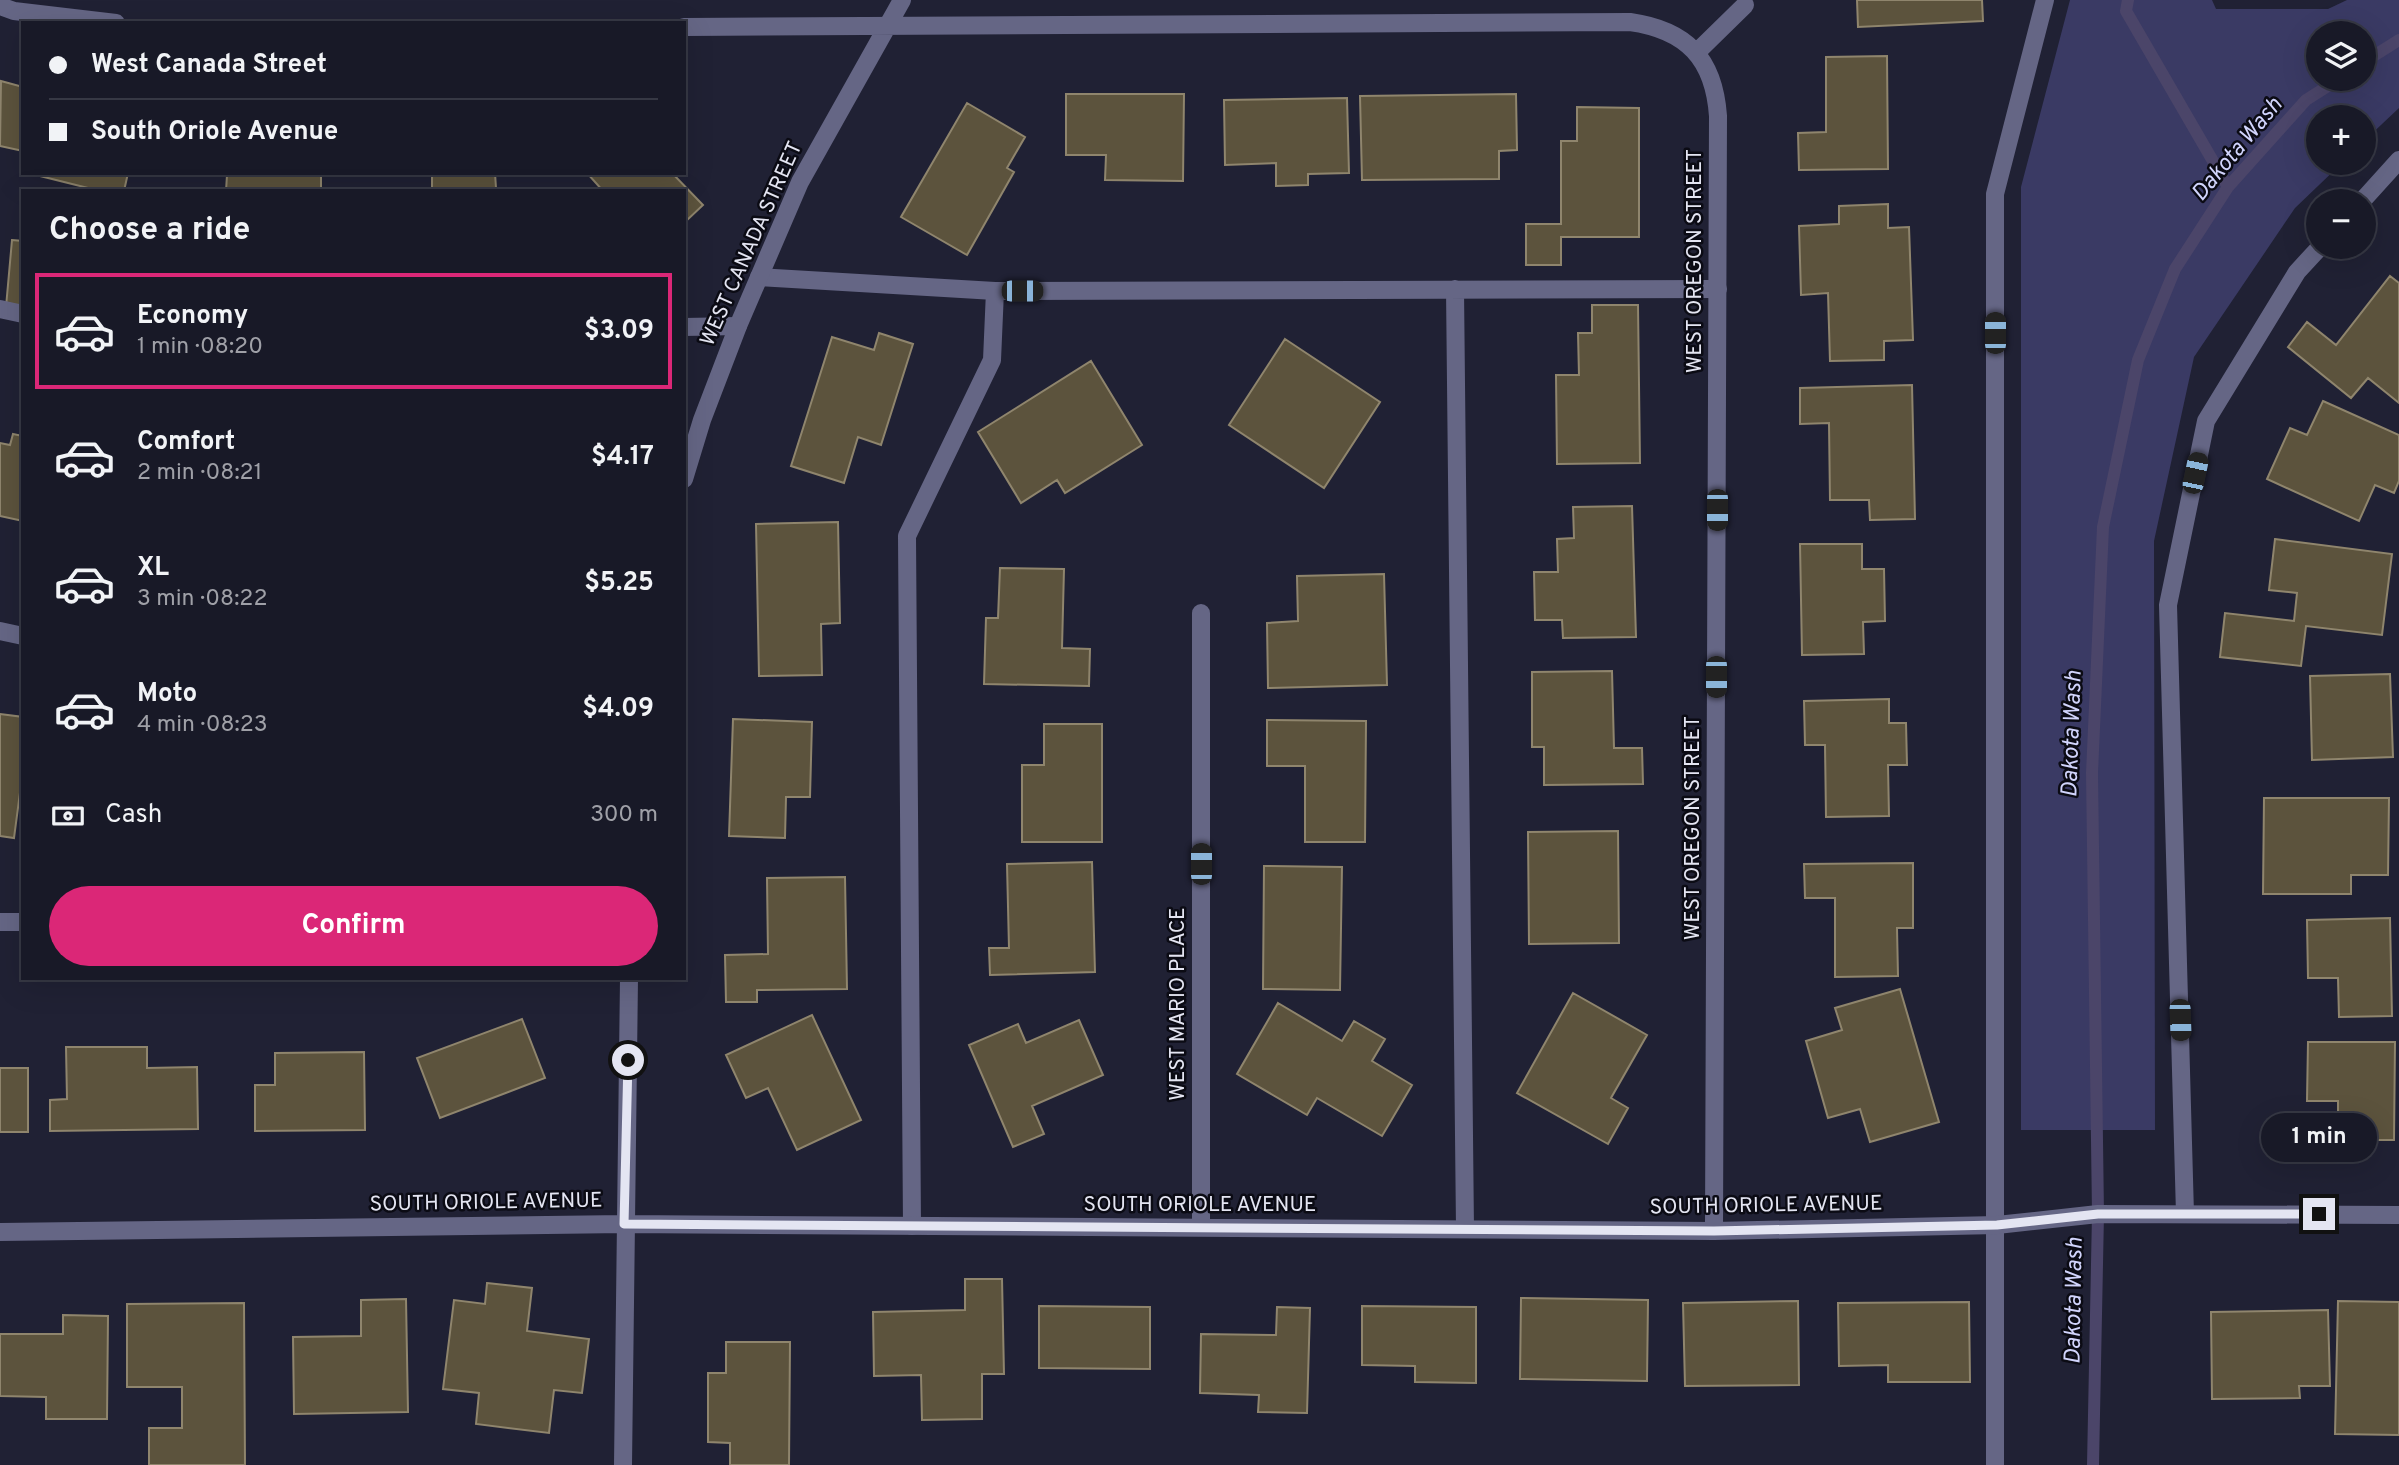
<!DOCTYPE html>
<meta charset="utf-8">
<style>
:root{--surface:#181927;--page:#252633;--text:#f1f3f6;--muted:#9fa0a7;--line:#363844;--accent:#db2777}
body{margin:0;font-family:Overpass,sans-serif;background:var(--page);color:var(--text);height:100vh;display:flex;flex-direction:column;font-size:26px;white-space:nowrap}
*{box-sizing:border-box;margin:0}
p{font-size:23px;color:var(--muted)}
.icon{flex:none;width:38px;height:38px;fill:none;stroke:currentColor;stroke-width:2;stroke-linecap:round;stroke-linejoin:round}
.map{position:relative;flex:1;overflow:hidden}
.details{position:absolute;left:21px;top:189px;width:665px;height:791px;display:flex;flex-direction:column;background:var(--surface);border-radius:0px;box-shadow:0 7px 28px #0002,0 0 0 2px var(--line)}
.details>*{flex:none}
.guide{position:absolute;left:21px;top:21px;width:665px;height:154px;border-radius:0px;box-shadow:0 7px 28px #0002,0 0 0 2px var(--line);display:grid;align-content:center;height:154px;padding:0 28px;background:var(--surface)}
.buttons{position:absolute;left:2306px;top:21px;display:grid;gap:14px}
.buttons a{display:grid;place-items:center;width:70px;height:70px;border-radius:50%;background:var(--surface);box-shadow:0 7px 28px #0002,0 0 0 2px var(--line);font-size:35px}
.end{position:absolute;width:32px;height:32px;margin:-16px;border:9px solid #e4e5f2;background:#111;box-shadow:0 0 0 4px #111}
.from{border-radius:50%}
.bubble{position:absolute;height:49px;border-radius:24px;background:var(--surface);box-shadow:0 7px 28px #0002,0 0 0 2px var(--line);font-size:23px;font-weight:700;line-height:49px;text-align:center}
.car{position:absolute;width:21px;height:42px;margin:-21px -10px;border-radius:9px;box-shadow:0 0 5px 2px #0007;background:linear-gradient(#222 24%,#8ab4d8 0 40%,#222 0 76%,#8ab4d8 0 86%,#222 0)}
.guide b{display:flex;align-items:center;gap:24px;height:66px;font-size:26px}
.guide b+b{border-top:2px solid var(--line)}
.guide i{width:18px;height:18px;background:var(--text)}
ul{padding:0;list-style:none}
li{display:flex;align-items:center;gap:21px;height:116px;margin:0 14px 10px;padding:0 14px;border:4px solid transparent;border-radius:0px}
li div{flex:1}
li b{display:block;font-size:26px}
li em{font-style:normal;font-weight:700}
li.on{border-color:var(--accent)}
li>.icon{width:63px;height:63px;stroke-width:1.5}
h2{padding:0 28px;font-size:32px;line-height:84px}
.pay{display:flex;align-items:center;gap:18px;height:77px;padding:0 28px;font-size:26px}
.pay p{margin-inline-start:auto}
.action{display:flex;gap:14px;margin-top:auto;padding:14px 28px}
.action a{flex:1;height:80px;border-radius:42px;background:var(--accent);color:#fff;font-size:28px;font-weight:700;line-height:80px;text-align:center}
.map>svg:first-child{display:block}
.green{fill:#3a3a64;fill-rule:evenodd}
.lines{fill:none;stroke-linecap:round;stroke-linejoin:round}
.stream{stroke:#4b4569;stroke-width:12}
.building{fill:#5c533d;stroke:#8f856d;stroke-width:2}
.lane{stroke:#656685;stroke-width:18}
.street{stroke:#656685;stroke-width:18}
.route{stroke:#e4e5f2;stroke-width:9}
.labels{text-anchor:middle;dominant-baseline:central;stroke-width:5;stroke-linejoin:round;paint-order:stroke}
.street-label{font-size:21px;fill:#e4e5f2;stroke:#0b0b14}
.water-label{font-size:23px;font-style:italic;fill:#d1d4fc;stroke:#0b0b14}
</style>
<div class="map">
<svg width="2399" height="1465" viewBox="0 0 2399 1465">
<rect width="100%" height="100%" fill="#202134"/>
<path class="green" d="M 2070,0 L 2212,0 L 2216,9 L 2328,9 L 2347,0 L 2399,0 L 2399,108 L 2364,141 L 2364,117 L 2319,117 L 2319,163 L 2342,163 L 2295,208 L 2194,357 L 2154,541 L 2155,1130 L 2021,1130 L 2021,187 ZM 2319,33 L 2364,33 L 2364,79 L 2319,79 Z"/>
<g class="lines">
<path class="stream" d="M 2128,0 L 2126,11 L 2228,187
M 2364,62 L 2399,40
M 2093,1465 L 2098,1214 L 2092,773 L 2103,527 L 2138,360 L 2175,269 L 2228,187 L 2306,100 L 2339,79"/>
</g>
<path class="building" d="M 1857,0 L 1982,0 L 1983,21 L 1858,27 Z
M 1887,56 L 1888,169 L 1799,170 L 1798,133 L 1826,132 L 1826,57 Z
M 1,81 L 23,87 L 23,151 L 0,146 Z
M 1066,94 L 1184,94 L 1183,181 L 1105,180 L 1106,155 L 1066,155 Z
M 1516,94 L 1517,150 L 1499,151 L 1499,179 L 1362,180 L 1360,96 Z
M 1347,98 L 1349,173 L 1308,174 L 1308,185 L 1276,186 L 1276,163 L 1225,165 L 1224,100 Z
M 967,103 L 1025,137 L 1007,168 L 1014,172 L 967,255 L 901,217 Z
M 1577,107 L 1639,108 L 1639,237 L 1561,237 L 1561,265 L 1526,265 L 1526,224 L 1561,224 L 1561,141 L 1577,141 Z
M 28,173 L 128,173 L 124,191 L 100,191 Z
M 178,173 L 321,173 L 321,191 L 226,191 L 227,175 Z
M 432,173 L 495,173 L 496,188 L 432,189 Z
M 587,173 L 672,173 L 703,205 L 684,223 L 684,191 L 603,191 Z
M 1888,204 L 1888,228 L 1909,227 L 1913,340 L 1884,341 L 1884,360 L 1830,361 L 1828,293 L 1801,295 L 1799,226 L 1839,224 L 1839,206 Z
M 12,240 L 23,241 L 23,309 L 6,307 Z
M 2390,276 L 2399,283 L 2399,403 L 2368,378 L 2351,398 L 2288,347 L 2307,322 L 2336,345 Z
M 1592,305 L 1638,305 L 1640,463 L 1557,464 L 1556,375 L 1579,375 L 1578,333 L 1592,333 Z
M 879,333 L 913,344 L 881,445 L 858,437 L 844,483 L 791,466 L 832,337 L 874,350 Z
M 1285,339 L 1380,402 L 1324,488 L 1229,425 Z
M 1091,361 L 1142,445 L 1065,493 L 1057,480 L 1021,503 L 978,432 Z
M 1912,385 L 1915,519 L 1870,520 L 1869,500 L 1830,500 L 1829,423 L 1800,424 L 1800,388 Z
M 2323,401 L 2399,435 L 2399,481 L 2394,493 L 2375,485 L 2359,521 L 2267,479 L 2290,428 L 2307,435 Z
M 13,434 L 23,436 L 23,521 L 0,516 L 0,443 L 10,445 Z
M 1632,506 L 1636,637 L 1563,638 L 1562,620 L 1535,620 L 1534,572 L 1558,572 L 1557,539 L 1574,538 L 1573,507 Z
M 838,522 L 840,623 L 821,624 L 822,675 L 759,676 L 756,524 Z
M 2275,539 L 2392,554 L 2382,635 L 2306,626 L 2301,666 L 2220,657 L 2225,613 L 2294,621 L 2297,593 L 2269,590 Z
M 1800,544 L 1862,544 L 1862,569 L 1884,569 L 1885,621 L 1863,622 L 1864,654 L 1802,655 Z
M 1000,568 L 1064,569 L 1062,648 L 1090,649 L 1089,686 L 984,684 L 986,618 L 998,618 Z
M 1384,574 L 1387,685 L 1268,688 L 1267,623 L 1298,621 L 1297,576 Z
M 1612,671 L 1614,748 L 1642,748 L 1643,784 L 1544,785 L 1544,747 L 1532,747 L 1532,672 Z
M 2390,674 L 2393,757 L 2312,760 L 2310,676 Z
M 1889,699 L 1889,723 L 1906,723 L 1907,765 L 1888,765 L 1889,816 L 1826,817 L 1825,745 L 1805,745 L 1804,701 Z
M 0,714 L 23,717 L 23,770 L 14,838 L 0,836 Z
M 733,719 L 812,722 L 810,797 L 786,797 L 785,838 L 729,836 Z
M 1267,720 L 1366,721 L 1365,842 L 1305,842 L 1305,766 L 1267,766 Z
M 1044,724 L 1102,724 L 1102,842 L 1022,842 L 1022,765 L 1044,765 Z
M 2264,798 L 2389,798 L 2388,875 L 2351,875 L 2351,894 L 2263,894 Z
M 1618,831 L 1619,943 L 1529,944 L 1528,832 Z
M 1092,862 L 1095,972 L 990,975 L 989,948 L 1009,948 L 1007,864 Z
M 1913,863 L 1913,928 L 1897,928 L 1898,976 L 1835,977 L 1835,898 L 1805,898 L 1804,864 Z
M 1264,866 L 1342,867 L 1340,990 L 1263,989 Z
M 845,877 L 847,989 L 757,990 L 757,1002 L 726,1002 L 725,955 L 768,954 L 767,878 Z
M 2390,918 L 2392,1016 L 2339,1017 L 2338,978 L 2308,978 L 2307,920 Z
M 1900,989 L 1939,1122 L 1870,1142 L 1860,1109 L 1828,1118 L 1806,1041 L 1842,1030 L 1835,1008 Z
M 1573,993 L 1647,1035 L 1611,1098 L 1628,1108 L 1608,1144 L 1517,1093 Z
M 1278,1003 L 1342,1041 L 1354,1021 L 1385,1039 L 1372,1061 L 1412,1085 L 1382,1136 L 1317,1098 L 1307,1115 L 1237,1074 Z
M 812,1015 L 861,1120 L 797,1150 L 768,1088 L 746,1098 L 726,1055 Z
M 522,1019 L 545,1078 L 440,1118 L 417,1058 Z
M 1079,1020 L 1103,1075 L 1032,1106 L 1044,1134 L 1013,1147 L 969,1045 L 1018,1024 L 1026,1043 Z
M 2308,1042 L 2395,1042 L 2394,1140 L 2338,1140 L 2338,1101 L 2307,1101 Z
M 66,1047 L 147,1047 L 147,1068 L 197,1067 L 198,1129 L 50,1131 L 50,1100 L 67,1099 Z
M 364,1052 L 365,1130 L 255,1131 L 255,1085 L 275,1085 L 275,1053 Z
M 0,1068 L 28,1068 L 28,1132 L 0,1132 Z
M 965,1279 L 1002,1279 L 1004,1374 L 982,1374 L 982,1419 L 922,1420 L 921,1375 L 874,1376 L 873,1312 L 965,1310 Z
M 487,1283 L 532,1288 L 527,1331 L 589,1339 L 582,1393 L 554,1390 L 549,1433 L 476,1424 L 479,1393 L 443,1389 L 454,1300 L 485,1304 Z
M 1521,1298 L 1648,1300 L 1647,1381 L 1520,1379 Z
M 406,1299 L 408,1412 L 294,1414 L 293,1337 L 361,1336 L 361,1300 Z
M 1798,1301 L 1799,1385 L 1685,1386 L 1683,1303 Z
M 2338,1301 L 2399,1302 L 2399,1435 L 2335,1434 Z
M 1969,1302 L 1970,1382 L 1888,1382 L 1888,1365 L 1839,1366 L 1838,1303 Z
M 244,1303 L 245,1465 L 149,1465 L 149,1428 L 182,1428 L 182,1387 L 127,1387 L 127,1304 Z
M 1039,1306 L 1150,1307 L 1150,1369 L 1039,1368 Z
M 1362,1306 L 1476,1307 L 1476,1383 L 1415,1382 L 1415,1366 L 1362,1365 Z
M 1277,1307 L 1310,1308 L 1307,1413 L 1258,1412 L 1259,1395 L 1200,1393 L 1201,1334 L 1276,1335 Z
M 2328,1310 L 2330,1386 L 2299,1386 L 2300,1398 L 2212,1399 L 2211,1312 Z
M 63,1315 L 108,1316 L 107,1419 L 46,1419 L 46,1397 L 0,1396 L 0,1334 L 63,1334 Z
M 726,1342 L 790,1342 L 789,1465 L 730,1465 L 730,1443 L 708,1442 L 708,1373 L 726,1373 Z"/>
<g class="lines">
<path class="lane" d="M 2362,201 L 2399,160
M 759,277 L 995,291 L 1718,289
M 1455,289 L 1465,1229
M 0,309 L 23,314
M 684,327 L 738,326
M 0,922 L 23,922
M 2185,1214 L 2168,605 L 2206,421 L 2297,272 L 2320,247
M 912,1226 L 907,536 L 992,360 L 995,291
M 1995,1465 L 1995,194 L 2045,0"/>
<path class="street" d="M 0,6 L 14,11 L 116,23
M 684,27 L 1630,22 C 1687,30 1714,59 1718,116 L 1714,1231
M 1696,53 L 1745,5
M 684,479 L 702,420 L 738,326 L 800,182 L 902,0
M 1201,613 L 1201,1228
M 0,631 L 23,636
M 0,1232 L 624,1224 L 1714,1231 L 1997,1225 L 2098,1214 L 2399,1215
M 623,1465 L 629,978"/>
</g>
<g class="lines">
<path class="route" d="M 628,1060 L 624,1224 L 1714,1231 L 1997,1225 L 2098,1214 L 2319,1214"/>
</g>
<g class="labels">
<g class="street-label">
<text transform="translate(752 244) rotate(-66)">WEST CANADA STREET</text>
<text transform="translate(1695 261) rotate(-90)">WEST OREGON STREET</text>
<text transform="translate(1693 828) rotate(-90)">WEST OREGON STREET</text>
<text transform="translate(1178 1004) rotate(-90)">WEST MARIO PLACE</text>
<text transform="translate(486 1203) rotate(-1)">SOUTH ORIOLE AVENUE</text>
<text x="1200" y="1205">SOUTH ORIOLE AVENUE</text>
<text transform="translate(1766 1206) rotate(-1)">SOUTH ORIOLE AVENUE</text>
</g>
<g class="water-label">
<text transform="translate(2238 150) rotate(-50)">Dakota Wash</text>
<text transform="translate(2073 734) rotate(-88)">Dakota Wash</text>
<text transform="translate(2075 1301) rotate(-89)">Dakota Wash</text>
</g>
</g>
</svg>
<div class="buttons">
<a><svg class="icon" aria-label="layers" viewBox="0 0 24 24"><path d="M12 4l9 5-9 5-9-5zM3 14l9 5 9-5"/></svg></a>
<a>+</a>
<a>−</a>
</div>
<i class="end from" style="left:628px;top:1060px"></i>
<i class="end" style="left:2319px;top:1214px"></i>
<div class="bubble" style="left:2261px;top:1113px;width:116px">1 min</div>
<i class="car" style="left:1022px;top:291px;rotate:90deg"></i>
<i class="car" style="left:1995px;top:333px;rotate:0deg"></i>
<i class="car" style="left:2195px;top:473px;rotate:12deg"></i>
<i class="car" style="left:1717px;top:510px;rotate:180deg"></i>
<i class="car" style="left:1716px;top:677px;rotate:180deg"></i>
<i class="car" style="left:1201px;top:864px;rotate:0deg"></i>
<i class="car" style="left:2180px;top:1020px;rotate:178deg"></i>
<div class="guide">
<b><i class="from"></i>West Canada Street</b>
<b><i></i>South Oriole Avenue</b>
</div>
<section class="details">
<h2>Choose a ride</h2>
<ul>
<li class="on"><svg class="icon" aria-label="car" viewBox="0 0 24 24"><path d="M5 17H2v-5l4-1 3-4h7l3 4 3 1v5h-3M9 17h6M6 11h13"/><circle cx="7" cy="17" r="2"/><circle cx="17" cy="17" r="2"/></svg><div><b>Economy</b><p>1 min · 08:20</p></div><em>$3.09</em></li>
<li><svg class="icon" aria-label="car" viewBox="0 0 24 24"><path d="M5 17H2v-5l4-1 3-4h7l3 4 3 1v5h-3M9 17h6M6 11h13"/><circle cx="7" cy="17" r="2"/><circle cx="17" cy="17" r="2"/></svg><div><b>Comfort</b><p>2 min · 08:21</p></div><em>$4.17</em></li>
<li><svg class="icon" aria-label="car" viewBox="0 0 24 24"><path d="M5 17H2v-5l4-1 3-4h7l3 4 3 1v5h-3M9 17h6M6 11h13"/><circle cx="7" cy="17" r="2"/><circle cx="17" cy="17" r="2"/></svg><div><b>XL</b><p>3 min · 08:22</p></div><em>$5.25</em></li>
<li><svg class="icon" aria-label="car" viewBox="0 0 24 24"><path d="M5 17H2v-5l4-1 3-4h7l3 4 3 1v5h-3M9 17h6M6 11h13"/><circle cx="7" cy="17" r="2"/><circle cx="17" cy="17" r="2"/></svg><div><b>Moto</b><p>4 min · 08:23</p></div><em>$4.09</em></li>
</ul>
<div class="pay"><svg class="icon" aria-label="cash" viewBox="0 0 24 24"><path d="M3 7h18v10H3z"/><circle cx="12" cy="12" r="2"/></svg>Cash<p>300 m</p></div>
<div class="action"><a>Confirm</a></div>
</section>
</div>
